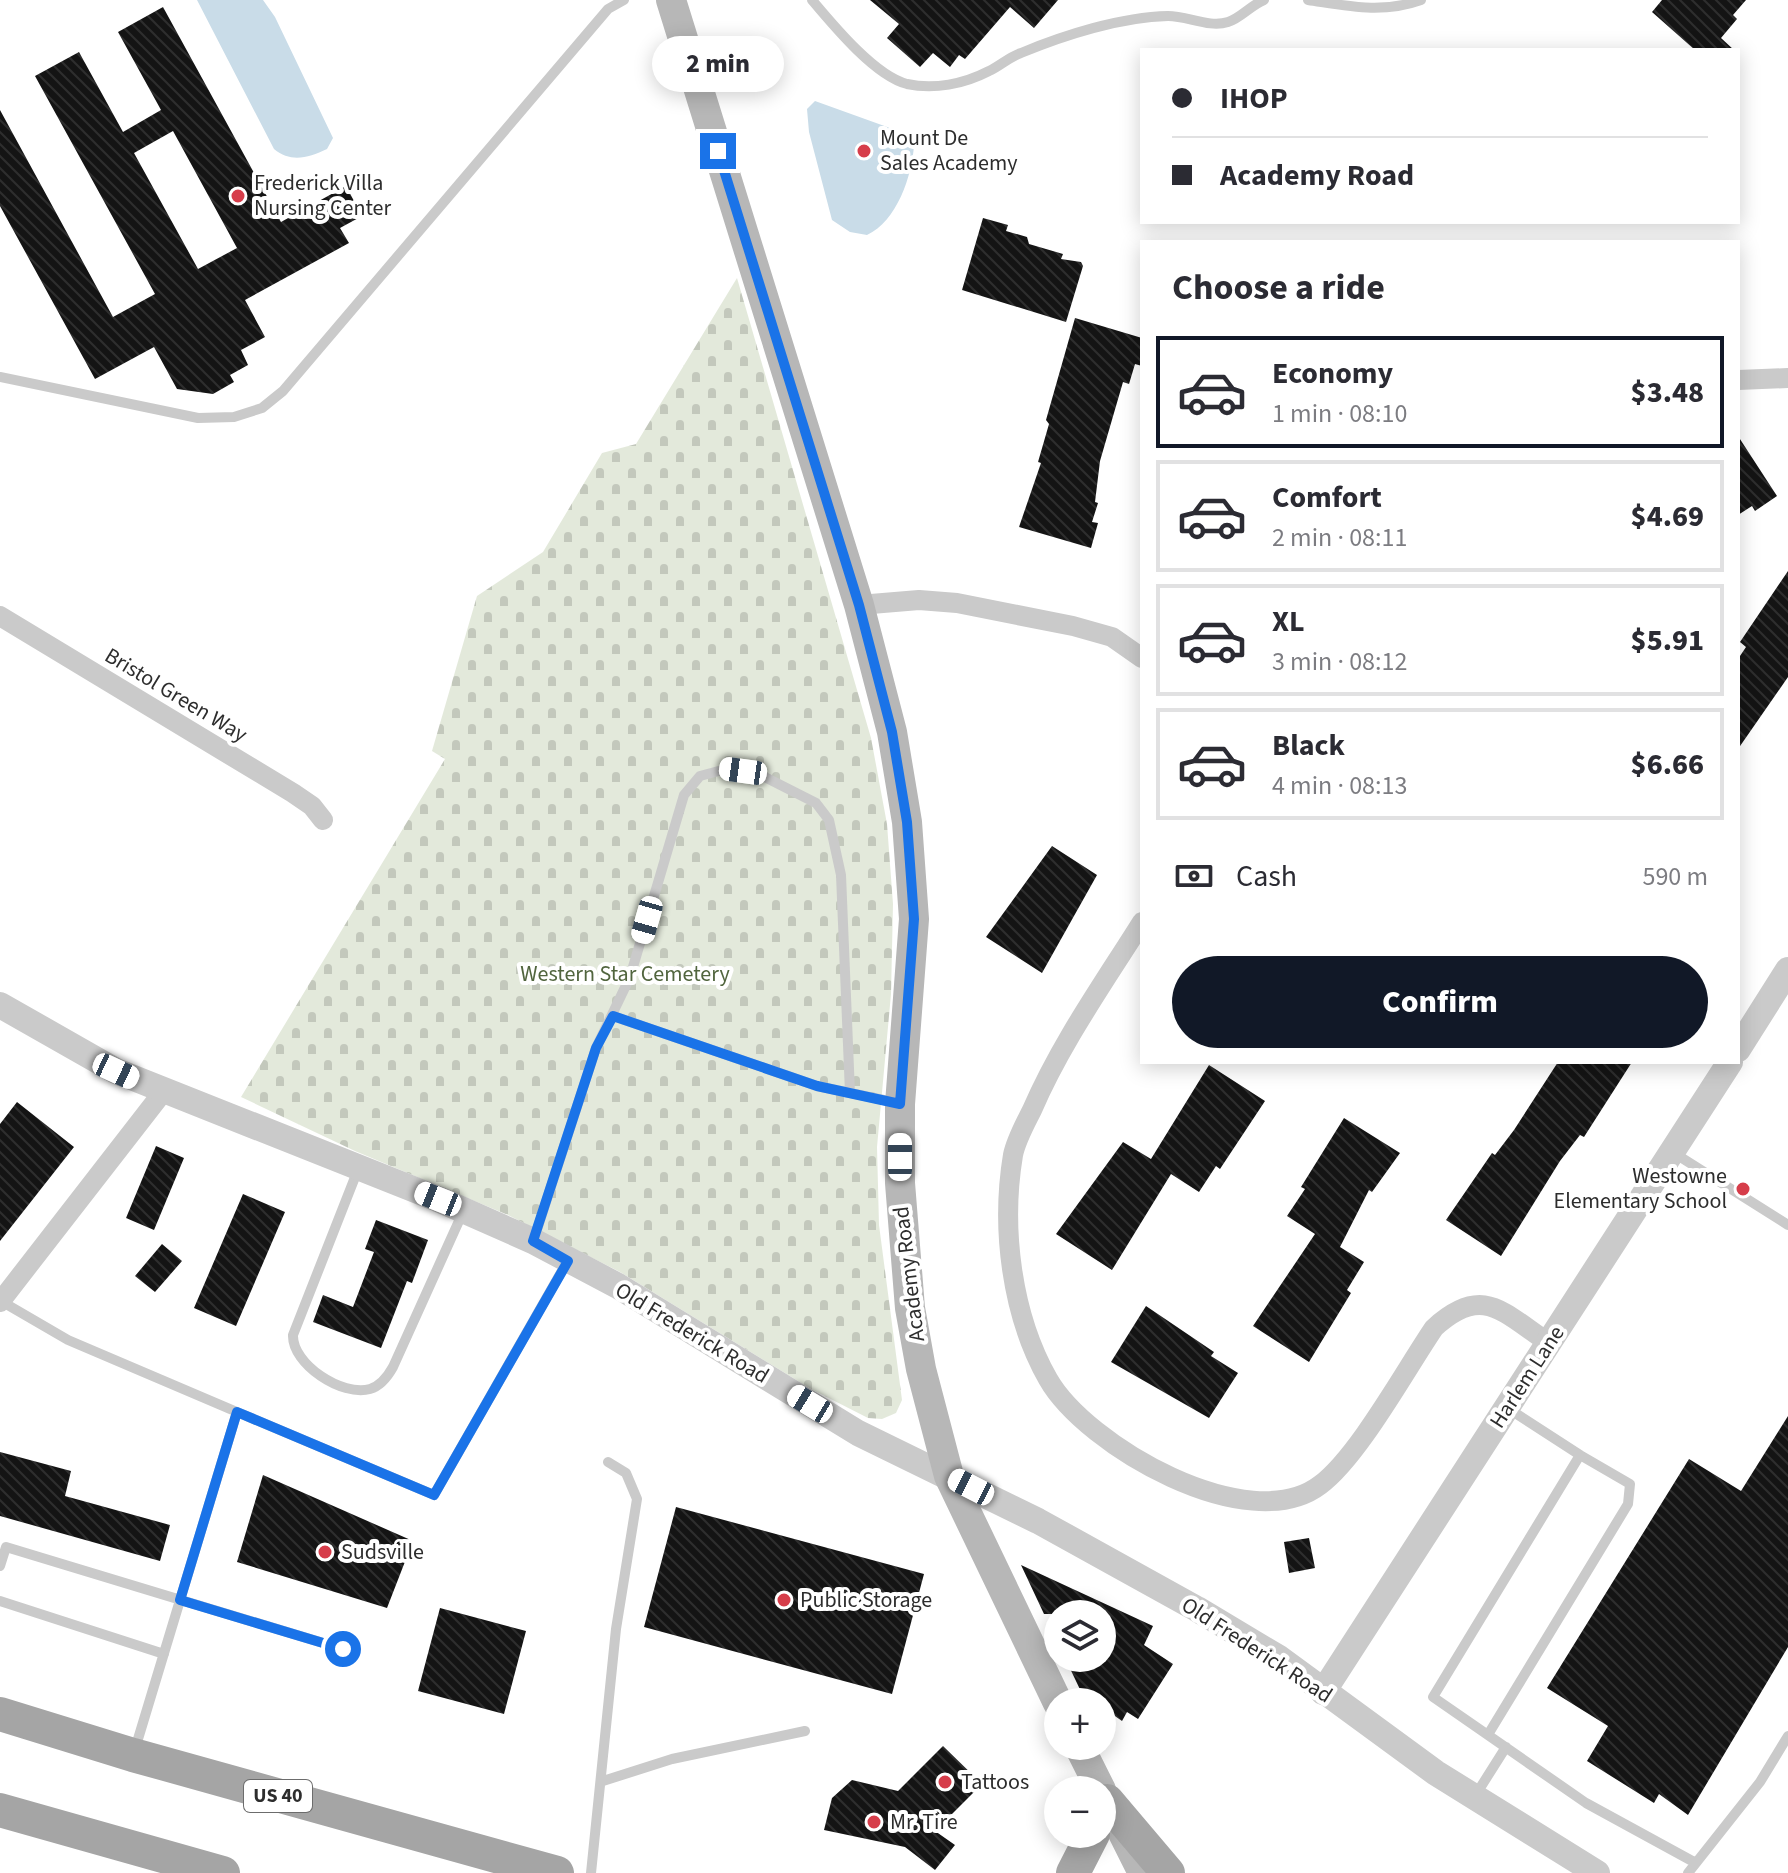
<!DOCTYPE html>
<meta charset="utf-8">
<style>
:root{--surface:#fff;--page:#f2f2f3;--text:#2b2b33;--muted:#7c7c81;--line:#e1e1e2;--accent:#111827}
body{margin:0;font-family:"Source Sans 3",sans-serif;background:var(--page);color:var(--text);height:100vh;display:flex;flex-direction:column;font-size:30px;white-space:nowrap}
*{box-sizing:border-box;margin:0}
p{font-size:26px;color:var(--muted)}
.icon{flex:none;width:44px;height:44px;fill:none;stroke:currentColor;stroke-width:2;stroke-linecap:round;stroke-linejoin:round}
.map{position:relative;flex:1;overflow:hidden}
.drawer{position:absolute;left:1140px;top:240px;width:600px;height:824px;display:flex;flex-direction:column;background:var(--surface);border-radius:0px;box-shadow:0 4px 20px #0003}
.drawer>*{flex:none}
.guide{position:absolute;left:1140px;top:48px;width:600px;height:176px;border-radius:0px;box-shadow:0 4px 20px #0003;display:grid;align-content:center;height:176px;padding:0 32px;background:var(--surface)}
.tools{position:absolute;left:1044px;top:1600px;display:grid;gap:16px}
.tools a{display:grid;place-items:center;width:72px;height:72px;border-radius:50%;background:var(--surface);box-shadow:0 4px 20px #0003;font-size:40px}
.end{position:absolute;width:36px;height:36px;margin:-18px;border:10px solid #1a73e8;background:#fff;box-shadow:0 0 0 4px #fff}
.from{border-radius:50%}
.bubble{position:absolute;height:56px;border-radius:28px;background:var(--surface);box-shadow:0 4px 20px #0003;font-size:26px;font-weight:800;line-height:56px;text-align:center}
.car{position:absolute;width:24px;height:48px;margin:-24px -12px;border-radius:10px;box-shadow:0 0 6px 2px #0007;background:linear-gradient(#fff 24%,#345 0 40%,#fff 0 76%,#345 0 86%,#fff 0)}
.guide b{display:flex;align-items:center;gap:28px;height:76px;font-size:30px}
.guide b+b{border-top:2px solid var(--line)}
.guide i{width:20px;height:20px;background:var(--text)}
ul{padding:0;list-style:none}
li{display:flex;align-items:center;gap:24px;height:112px;margin:0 16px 12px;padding:0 16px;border:4px solid var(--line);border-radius:0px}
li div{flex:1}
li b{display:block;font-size:30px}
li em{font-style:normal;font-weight:800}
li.active{border-color:var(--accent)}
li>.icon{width:72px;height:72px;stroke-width:1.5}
h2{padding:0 32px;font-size:36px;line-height:96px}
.pay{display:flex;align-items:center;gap:20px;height:88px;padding:0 32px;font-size:30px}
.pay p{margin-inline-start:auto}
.primary-button{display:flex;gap:16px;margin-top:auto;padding:16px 32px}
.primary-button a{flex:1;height:92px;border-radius:48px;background:var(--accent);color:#fff;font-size:32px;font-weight:800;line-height:92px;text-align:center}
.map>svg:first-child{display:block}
.cemetery{fill:url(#cemetery-stones)}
.water{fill:#c9dce8}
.building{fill:url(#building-back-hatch);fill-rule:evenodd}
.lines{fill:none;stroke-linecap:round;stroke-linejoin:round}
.service{stroke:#cacaca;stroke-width:10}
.minor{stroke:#cacaca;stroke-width:20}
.tertiary{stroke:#cacaca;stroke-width:26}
.secondary{stroke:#b7b7b7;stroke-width:30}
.primary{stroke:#a5a5a5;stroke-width:34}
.route{stroke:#1a73e8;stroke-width:10}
.poi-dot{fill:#d63d4a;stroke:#fff;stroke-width:3}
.labels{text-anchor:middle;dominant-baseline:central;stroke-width:8;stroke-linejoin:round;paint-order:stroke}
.shield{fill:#fff;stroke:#6c6c6c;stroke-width:2}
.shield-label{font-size:20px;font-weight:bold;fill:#2d2d2d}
.poi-label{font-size:22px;fill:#2d2d2d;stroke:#fff;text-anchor:start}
.street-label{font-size:22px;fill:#2d2d2d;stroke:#fff}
.park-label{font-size:22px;fill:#51653e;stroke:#fff}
</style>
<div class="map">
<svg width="1788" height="1873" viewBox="0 0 1788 1873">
<defs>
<pattern id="cemetery-stones" width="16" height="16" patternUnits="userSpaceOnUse" patternTransform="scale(2)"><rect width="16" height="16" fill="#e3e9db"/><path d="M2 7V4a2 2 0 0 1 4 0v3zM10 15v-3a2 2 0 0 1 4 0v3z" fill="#c3c8bc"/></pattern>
<pattern id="building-back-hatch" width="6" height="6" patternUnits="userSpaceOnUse" patternTransform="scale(2)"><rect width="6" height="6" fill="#141414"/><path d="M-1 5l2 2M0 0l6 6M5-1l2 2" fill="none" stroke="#2e2e2e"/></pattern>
</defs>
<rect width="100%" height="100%" fill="#fff"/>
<path class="cemetery" d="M 737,278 L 871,738 L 887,824 L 893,904 L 891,994 L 877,1147 L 879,1225 L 902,1400 L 896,1413 L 882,1419 L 868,1418 L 811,1389 L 620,1272 L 508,1215 L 355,1151 L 241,1097 L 445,759 L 432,751 L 477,596 L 543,552 L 602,453 L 636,444 Z"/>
<path class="water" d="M 197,0 L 263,0 L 275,17 L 333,138 L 327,149 C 308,158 291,163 274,149 Z
M 815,101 L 890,128 L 914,145 C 912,176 897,221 867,235 L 850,232 L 832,220 L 809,132 L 807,109 Z"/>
<path class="building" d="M 870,0 L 1058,0 L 1034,28 L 1010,7 L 965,59 L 959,55 L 950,67 L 933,53 L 920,67 L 887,38 L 899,24 Z
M 1662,0 L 1746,0 L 1733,15 L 1737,19 L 1721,38 L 1734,50 L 1695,50 L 1652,12 Z
M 163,7 L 281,222 L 346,186 L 362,216 L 340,228 L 349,243 L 245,300 L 265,337 L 241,350 L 248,365 L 230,375 L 234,382 L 213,394 L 177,389 L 154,347 L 95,379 L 0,206 L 0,110 L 113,317 L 155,294 L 35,76 L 79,52 L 123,132 L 161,110 L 118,32 ZM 173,131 L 237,248 L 198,269 L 134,153 Z
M 983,218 L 1008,225 L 1006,231 L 1027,237 L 1029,244 L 1063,254 L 1061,259 L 1081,262 L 1083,266 L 1066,322 L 962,290 Z
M 1075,318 L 1142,338 L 1142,366 L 1135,364 L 1129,384 L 1123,382 L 1100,461 L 1095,502 L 1098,503 L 1092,522 L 1098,523 L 1091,548 L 1019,527 L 1041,463 L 1038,462 L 1049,424 L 1046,420 Z
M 1738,436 L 1777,496 L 1755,511 L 1752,506 L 1738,515 Z
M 1788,571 L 1788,677 L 1738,749 L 1738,659 L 1746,647 L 1740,642 Z
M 1052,846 L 1097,875 L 1042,973 L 986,937 Z
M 1558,1062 L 1632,1062 L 1584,1137 L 1580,1135 L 1560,1161 L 1501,1256 L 1446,1220 L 1492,1153 L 1495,1155 L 1514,1130 Z
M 1209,1065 L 1265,1101 L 1220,1169 L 1216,1166 L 1199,1192 L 1171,1174 L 1112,1270 L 1056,1234 L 1123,1142 L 1151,1159 Z
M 17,1102 L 74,1147 L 0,1241 L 0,1124 Z
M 1344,1118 L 1400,1153 L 1372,1192 L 1369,1190 L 1340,1247 L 1364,1262 L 1347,1290 L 1351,1293 L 1309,1362 L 1253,1326 L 1315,1234 L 1287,1216 L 1305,1189 L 1301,1187 Z
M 156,1146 L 184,1158 L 154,1230 L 126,1218 Z
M 243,1194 L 285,1212 L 236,1326 L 194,1308 Z
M 376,1220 L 428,1240 L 412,1283 L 407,1281 L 381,1348 L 313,1322 L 323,1295 L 353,1307 L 374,1252 L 365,1249 Z
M 162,1244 L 182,1261 L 155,1292 L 135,1276 Z
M 1146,1306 L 1214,1352 L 1211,1356 L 1238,1373 L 1209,1418 L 1111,1362 Z
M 1788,1416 L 1788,1647 L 1688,1815 L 1659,1794 L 1654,1803 L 1587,1761 L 1608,1726 L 1547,1688 L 1689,1459 L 1741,1491 Z
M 0,1452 L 71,1471 L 65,1496 L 170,1525 L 160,1561 L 0,1516 Z
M 263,1475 L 413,1541 L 387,1608 L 237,1562 Z
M 676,1507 L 924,1574 L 892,1694 L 644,1627 Z
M 1309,1538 L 1315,1568 L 1289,1573 L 1284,1542 Z
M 1021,1565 L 1153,1626 L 1144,1645 L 1173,1664 L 1138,1719 L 1127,1712 L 1122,1721 L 1102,1707 L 1102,1702 L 1086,1702 L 1065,1658 L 1102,1658 L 1102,1614 L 1044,1614 Z
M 440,1608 L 526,1631 L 504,1714 L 418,1691 Z
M 943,1746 L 982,1784 L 935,1831 L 955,1845 L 935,1870 L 905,1847 L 824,1830 L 832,1798 L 852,1780 L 898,1791 Z"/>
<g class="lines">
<path class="service" d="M 812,0 C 833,25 875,76 907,84 C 934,90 964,84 989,71 C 1000,66 1009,57 1021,53 C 1064,35 1121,17 1168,16 C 1188,16 1209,28 1228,22 C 1241,18 1251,5 1264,0
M 1308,0 C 1348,6 1382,14 1421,0
M 0,377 L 198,418 L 234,417 L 262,408 L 283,391 L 608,9 L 624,0
M 613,1016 L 817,1086 L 898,1103
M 1674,1153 L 1788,1225
M 359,1167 L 293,1335 C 292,1364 342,1397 370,1389 C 380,1386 388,1376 393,1367 L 463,1212
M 534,1239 L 596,1048 L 630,977 L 684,795 L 700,776 L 726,769 L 759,774 L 816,803 L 829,820 L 841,875 L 850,1093
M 1,1301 L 68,1340 L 237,1412 L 135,1749
M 1509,1409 L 1580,1455 L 1433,1697 L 1586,1803 L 1694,1862
M 237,1412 L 434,1495 L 567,1262
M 0,1566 L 6,1547 L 343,1649
M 0,1601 L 164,1654
M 1489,1733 L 1628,1504 L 1630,1484 L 1580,1455
M 603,1781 L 672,1759 L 805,1731
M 1475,1796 L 1506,1747
M 591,1873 L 616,1629 L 637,1499 L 626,1473 L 608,1462
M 1688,1873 L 1760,1782 L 1788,1736"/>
<path class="minor" d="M 1738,380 L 1788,378
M 859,605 L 919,600 L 957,603 L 1073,626 L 1112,637 L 1142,658
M 0,616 L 293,793 L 312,806 L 323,820
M 1142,922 C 1103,984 1061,1043 1032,1110 C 1025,1124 1016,1140 1013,1155 C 1001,1227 1011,1314 1048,1379 C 1086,1446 1249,1539 1320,1485 C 1358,1457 1406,1369 1434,1328 C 1483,1283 1503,1313 1549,1343
M 0,1302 L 163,1092"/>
<path class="tertiary" d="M 0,1005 L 116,1071 L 438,1199 L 533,1241 L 618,1286 L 858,1433 L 1038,1521 L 1197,1609 L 1279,1658 L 1436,1773 L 1597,1873
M 1738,1049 L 1788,970
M 1323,1692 L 1730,1062"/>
<path class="secondary" d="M 671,0 L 859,605 L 892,732 L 907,822 L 914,919 L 900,1104 L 900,1183 L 910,1308 L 921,1369 L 949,1476 L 1058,1703
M 1079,1746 L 1101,1790
M 1121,1829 L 1143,1873"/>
<path class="primary" d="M 0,1714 L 133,1755 L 557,1873
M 0,1810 L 223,1873
M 1102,1812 L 1107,1801 L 1168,1873
M 1073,1873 L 1093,1834"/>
</g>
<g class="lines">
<path class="route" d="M 343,1649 L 180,1600 L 237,1412 L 434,1495 L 568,1261 L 533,1241 L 596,1048 L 613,1016 L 817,1086 L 900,1104 L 914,919 L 907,822 L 892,732 L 859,605 L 718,151"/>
</g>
<g class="poi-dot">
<circle cx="864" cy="151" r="8"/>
<circle cx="238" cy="196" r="8"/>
<circle cx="1743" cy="1189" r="8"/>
<circle cx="325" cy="1552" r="8"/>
<circle cx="784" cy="1600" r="8"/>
<circle cx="945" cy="1782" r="8"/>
<circle cx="874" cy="1822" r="8"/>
</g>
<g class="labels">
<rect class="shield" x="244" y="1780" width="68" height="32" rx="6"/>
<g class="shield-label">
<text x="278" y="1796">US 40</text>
</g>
<g class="poi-label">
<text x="880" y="138">Mount De<tspan x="880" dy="25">Sales Academy</tspan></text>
<text x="254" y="183">Frederick Villa<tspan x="254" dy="25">Nursing Center</tspan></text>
<text x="1727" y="1176" text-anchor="end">Westowne<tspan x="1727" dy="25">Elementary School</tspan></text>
<text x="341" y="1552">Sudsville</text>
<text x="800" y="1600">Public Storage</text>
<text x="961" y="1782">Tattoos</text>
<text x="890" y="1822">Mr. Tire</text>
</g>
<g class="street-label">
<text transform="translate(176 695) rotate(31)">Bristol Green Way</text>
<text transform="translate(909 1274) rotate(-97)">Academy Road</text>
<text transform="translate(692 1333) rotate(31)">Old Frederick Road</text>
<text transform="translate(1527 1377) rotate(-57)">Harlem Lane</text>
<text transform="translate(1257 1650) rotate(33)">Old Frederick Road</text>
</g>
<g class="park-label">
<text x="625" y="974">Western Star Cemetery</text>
</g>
</g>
</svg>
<div class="tools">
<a><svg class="icon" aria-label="layers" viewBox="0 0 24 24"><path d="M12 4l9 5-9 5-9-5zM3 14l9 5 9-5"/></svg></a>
<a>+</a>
<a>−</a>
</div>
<i class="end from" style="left:343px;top:1649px"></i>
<i class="end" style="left:718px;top:151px"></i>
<div class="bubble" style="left:652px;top:36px;width:132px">2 min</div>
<i class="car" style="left:743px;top:771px;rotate:278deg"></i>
<i class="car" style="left:647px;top:920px;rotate:196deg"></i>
<i class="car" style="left:116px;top:1071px;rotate:115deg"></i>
<i class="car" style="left:900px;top:1157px;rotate:0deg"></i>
<i class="car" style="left:438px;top:1199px;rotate:292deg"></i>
<i class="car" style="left:810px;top:1404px;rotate:301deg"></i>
<i class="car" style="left:971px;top:1487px;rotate:297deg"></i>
<div class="guide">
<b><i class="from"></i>IHOP</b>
<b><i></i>Academy Road</b>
</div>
<section class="drawer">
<h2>Choose a ride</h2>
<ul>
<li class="active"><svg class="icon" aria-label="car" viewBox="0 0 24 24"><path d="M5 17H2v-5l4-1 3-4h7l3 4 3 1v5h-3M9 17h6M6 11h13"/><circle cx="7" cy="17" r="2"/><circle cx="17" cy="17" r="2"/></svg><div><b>Economy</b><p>1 min · 08:10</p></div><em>$3.48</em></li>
<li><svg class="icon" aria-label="car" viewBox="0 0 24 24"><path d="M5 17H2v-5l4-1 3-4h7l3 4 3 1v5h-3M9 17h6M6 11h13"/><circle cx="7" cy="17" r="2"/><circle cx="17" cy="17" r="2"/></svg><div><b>Comfort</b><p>2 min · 08:11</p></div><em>$4.69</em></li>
<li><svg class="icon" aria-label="car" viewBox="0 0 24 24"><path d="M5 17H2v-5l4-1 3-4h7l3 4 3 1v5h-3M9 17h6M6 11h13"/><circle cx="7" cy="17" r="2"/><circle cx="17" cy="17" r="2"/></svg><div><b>XL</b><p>3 min · 08:12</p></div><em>$5.91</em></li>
<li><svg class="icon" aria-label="car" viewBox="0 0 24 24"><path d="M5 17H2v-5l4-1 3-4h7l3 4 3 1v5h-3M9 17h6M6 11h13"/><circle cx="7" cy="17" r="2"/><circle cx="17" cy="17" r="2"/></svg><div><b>Black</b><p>4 min · 08:13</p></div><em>$6.66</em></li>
</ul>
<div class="pay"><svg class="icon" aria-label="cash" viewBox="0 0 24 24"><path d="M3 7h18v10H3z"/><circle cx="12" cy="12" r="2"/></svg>Cash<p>590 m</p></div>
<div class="primary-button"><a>Confirm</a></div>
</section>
</div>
